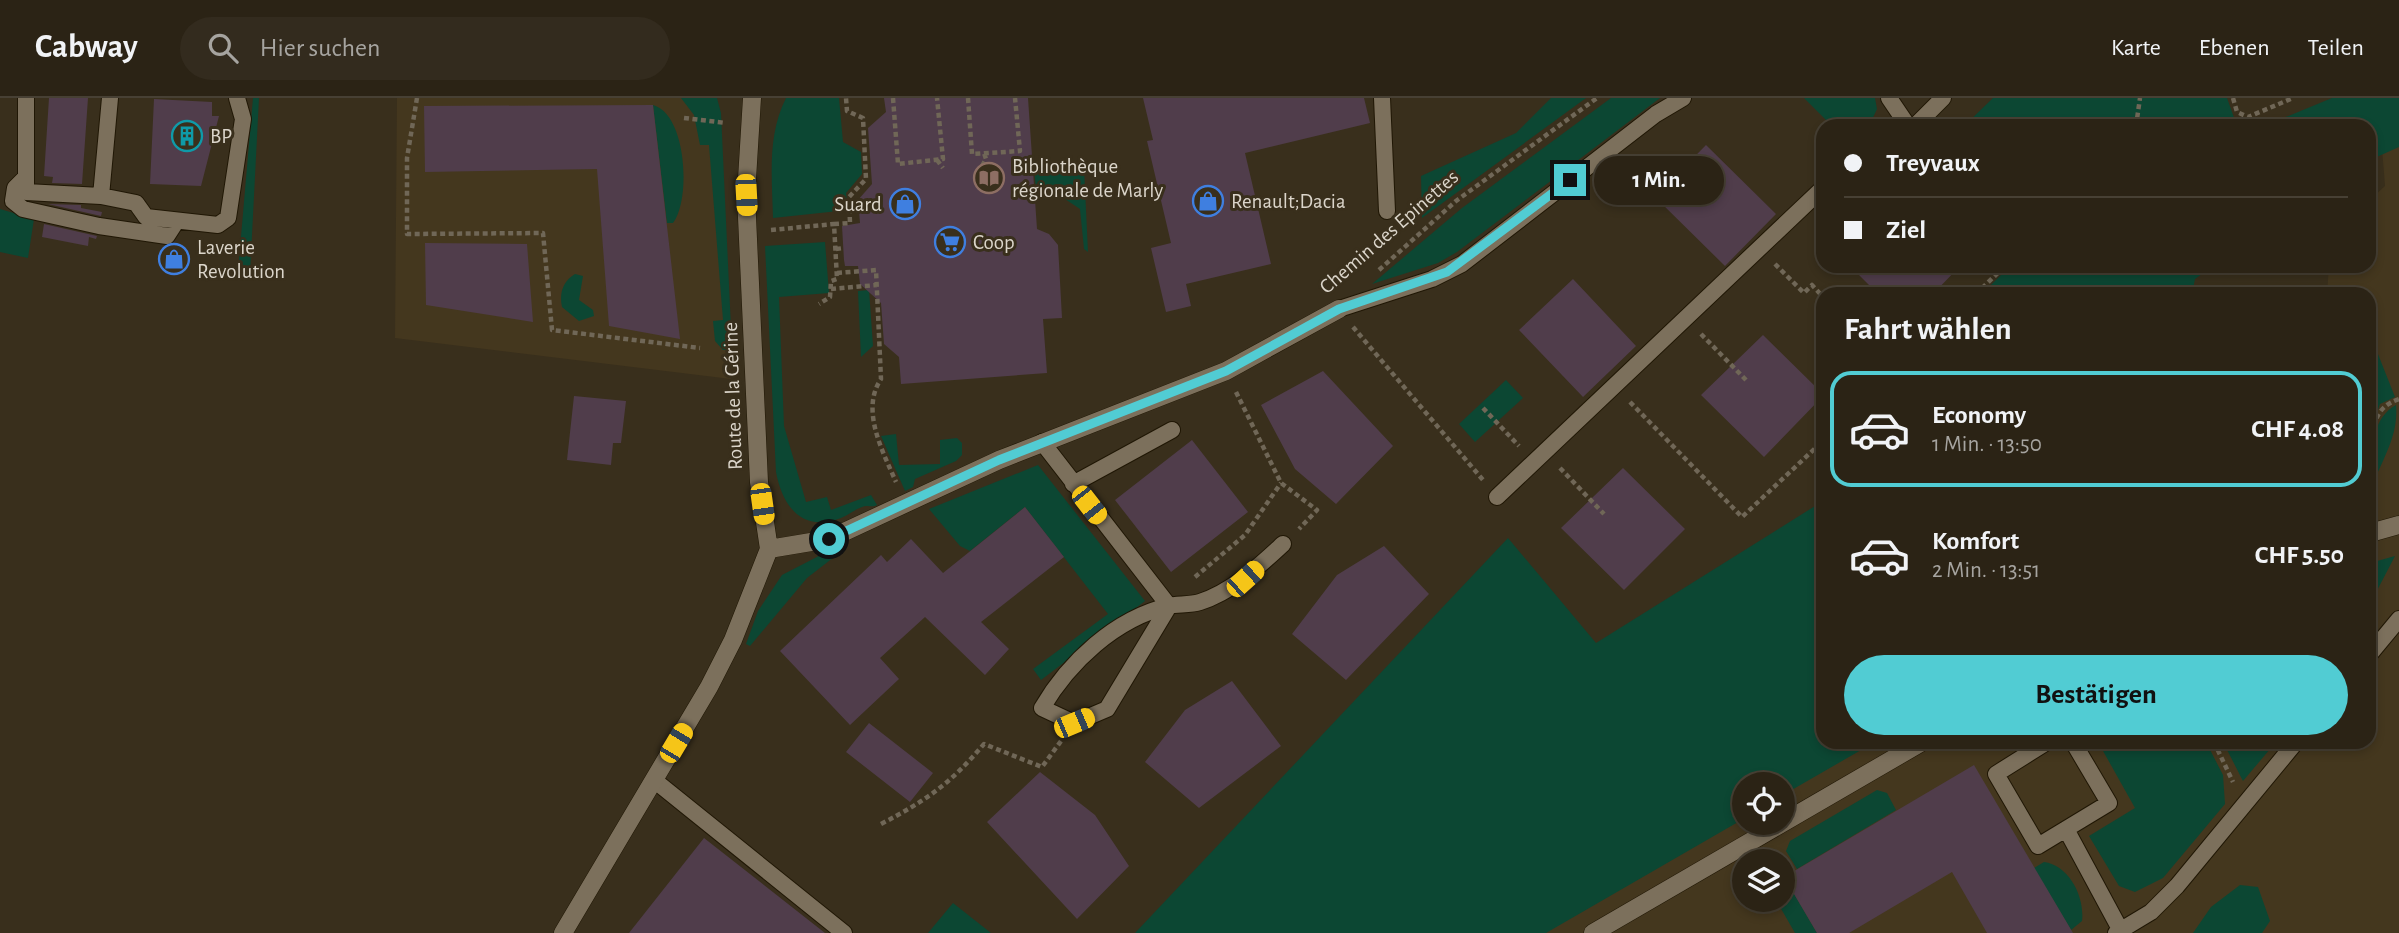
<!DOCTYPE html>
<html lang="de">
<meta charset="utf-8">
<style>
:root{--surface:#2b2315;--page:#332b1e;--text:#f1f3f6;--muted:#a6a4a0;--line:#474034;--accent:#51ccd3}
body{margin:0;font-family:"Alegreya Sans",sans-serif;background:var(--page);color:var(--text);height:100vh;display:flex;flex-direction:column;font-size:26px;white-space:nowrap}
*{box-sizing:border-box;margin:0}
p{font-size:23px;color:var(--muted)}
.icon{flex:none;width:38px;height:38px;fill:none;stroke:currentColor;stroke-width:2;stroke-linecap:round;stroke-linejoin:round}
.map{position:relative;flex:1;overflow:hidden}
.panel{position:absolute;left:1816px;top:189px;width:560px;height:462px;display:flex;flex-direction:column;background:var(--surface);border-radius:21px;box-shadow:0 4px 10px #0003,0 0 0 2px var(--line)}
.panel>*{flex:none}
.top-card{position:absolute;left:1816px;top:21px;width:560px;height:154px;border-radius:21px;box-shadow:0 4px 10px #0003,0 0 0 2px var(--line);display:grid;align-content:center;height:154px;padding:0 28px;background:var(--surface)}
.buttons{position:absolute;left:1732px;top:674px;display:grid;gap:14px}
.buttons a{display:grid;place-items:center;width:63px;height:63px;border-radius:50%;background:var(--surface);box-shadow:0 4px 10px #0003,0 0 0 2px var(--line);font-size:35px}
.end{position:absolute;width:32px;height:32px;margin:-16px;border:9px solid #51ccd3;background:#111;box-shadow:0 0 0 4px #111}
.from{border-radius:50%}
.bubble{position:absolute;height:49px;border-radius:24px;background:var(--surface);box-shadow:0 4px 10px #0003,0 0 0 2px var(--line);font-size:23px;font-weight:700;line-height:49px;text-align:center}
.car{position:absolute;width:21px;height:42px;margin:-21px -10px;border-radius:9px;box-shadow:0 0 5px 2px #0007;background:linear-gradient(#f5c518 24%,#345 0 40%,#f5c518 0 76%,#345 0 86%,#f5c518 0)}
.top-card b{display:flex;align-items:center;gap:24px;height:66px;font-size:26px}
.top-card b+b{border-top:2px solid var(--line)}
.top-card i{width:18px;height:18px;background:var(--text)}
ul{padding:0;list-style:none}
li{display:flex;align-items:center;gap:21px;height:116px;margin:0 14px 10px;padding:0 14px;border:4px solid transparent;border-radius:21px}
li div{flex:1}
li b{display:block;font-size:26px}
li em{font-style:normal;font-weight:700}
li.selected{border-color:var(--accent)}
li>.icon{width:63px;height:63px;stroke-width:1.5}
h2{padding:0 28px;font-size:32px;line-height:84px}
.primary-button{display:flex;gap:14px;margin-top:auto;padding:14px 28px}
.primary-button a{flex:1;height:80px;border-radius:42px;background:var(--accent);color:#111;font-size:28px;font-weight:700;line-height:80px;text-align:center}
header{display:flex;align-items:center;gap:42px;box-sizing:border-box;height:98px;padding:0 35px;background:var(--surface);border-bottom:2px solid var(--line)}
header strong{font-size:33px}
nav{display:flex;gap:38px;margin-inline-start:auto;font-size:24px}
.search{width:490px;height:63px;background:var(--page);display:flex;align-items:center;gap:18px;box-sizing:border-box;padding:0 24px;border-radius:38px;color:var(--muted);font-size:26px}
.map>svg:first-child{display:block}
.built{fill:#44371e;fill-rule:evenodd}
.green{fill:#0c4733}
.building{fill:#503d4b}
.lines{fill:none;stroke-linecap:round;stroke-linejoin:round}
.service-casing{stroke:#201705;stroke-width:18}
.minor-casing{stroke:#201705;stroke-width:19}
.path{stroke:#706757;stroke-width:4.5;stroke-dasharray:5 3.5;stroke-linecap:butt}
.service{stroke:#7c705c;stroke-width:16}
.minor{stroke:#7c705c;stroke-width:18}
.route{stroke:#51ccd3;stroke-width:9}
.labels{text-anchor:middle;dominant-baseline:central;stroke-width:6;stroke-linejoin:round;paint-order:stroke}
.poi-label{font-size:21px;fill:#dbd5ca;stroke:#392f1c;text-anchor:start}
.street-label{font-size:21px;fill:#dbd5ca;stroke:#392f1c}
</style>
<header>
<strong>Cabway</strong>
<div class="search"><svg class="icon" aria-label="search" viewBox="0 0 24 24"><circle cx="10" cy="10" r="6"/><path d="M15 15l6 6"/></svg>Hier suchen</div>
<nav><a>Karte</a><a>Ebenen</a><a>Teilen</a></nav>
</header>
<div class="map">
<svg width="2399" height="835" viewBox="0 0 2399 835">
<rect width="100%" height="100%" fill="#392f1c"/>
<path class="built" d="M 397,0 L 708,0 L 731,281 L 395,240 Z
M 2378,0 L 2399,0 L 2399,835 L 1530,835 L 1745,711 L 1745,724 L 1783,724 L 1783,689 L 1862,644 L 2370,644 L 2370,196 L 2327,196 L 2329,168 L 2370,168 L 2370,102 L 2385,88 ZM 1745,763 L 1783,763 L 1783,802 L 1745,802 Z"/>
<path class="green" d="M 253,0 L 259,0 L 250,176 L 238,173 Z
M 681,0 L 717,0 L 721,15 L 732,252 L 723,252 L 715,243 L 713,223 L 723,222 L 709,47 L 700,47 L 694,17 Z
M 786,0 L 839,0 L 843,44 L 861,54 L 862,76 L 846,95 L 848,112 L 773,120 C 772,78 767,38 786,0 Z
M 1551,0 L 1586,0 L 1422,120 L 1421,78 L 1516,35 Z
M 1611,0 L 1660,0 L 1457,154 L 1438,165 L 1372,186 L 1462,110 Z
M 1804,0 L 1875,0 L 1877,11 L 1869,28 L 1832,28 Z
M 1993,0 L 2227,0 L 2237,28 L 1964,28 Z
M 2332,0 L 2399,0 L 2399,49 L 2370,62 L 2370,28 L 2264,28 Z
M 653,7 C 687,16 691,102 673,125 L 667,125 Z
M 1034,70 L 1084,70 L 1088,154 L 1084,151 L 1080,111 L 1062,99 L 1037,102 Z
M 0,111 L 34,121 L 28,160 L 0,154 Z
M 825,144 L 829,195 L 779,199 L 784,328 L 806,404 L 827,399 L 831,412 L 871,397 L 877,407 C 874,409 871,408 867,408 C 858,408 847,419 838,421 C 800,434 782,406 776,374 L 765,148 Z
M 2010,168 L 2213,168 L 2195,181 L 2192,196 L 1982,196 Z
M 575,176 L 583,178 L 579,202 L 593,212 L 594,218 L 579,223 L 562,209 C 559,195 563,183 575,176 Z
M 869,192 L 873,248 L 861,259 L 858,193 Z
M 2370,236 L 2395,299 L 2380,306 L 2370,334 Z
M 1506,282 L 1523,300 L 1475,344 L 1459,326 Z
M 2396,307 C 2399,338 2381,364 2370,392 C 2369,365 2369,321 2396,307 Z
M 896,336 L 899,367 L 940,366 L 940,342 L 957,340 L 962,345 L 962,357 L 956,363 L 915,381 L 913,389 L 905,393 L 881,338 Z
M 1038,367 L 1145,503 L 1041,582 L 1033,571 L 1108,516 L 1025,409 L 970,453 L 960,448 L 929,411 Z
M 1823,403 L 1824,644 L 1875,644 L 1783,697 L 1783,686 L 1745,686 L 1745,720 L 1546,835 L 1135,835 L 1508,440 L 1596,545 Z
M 844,445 L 847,449 L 807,480 L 750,548 L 746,546 L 758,513 L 782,477 Z
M 2395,458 L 2370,506 L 2370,465 Z
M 2098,644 L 2206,644 L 2223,677 L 2225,706 L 2163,780 L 2135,794 L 2119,788 L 2089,738 L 2135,710 Z
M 2223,644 L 2276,644 L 2243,683 Z
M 1877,692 L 1887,695 L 1896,712 L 1797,771 L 1786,753 L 1790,743 Z
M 2044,764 C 2069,767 2085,799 2082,823 L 2071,832 L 2034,770 Z
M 1783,777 L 1817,835 L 1795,835 L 1776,802 L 1783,802 Z
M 2240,787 L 2258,789 L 2270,823 L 2262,835 L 2193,835 L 2211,809 Z
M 953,805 L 991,835 L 928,835 Z"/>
<path class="building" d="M 49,0 L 88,0 L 82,86 L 52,85 L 53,79 L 44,78 Z
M 884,0 L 1028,0 L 1037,131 L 1049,136 L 1058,147 L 1062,220 L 1043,221 L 1047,275 L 901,286 L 899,259 L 884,246 L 881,205 L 860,186 L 858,168 L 845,168 L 844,162 L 842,128 L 860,125 L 858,102 L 872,86 L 868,30 L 886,14 Z
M 1143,0 L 1364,0 L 1370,25 L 1245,55 L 1271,166 L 1186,186 L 1191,208 L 1166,214 L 1151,150 L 1171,145 L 1147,43 L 1153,42 Z
M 154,1 L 212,4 L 212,18 L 219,18 L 201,88 L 150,86 Z
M 653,7 L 680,241 L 609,228 L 597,71 L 425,74 L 424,8 Z
M 1706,47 L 1776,116 L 1725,168 L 1655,99 Z
M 48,106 L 81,107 L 81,110 L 102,114 L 101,118 Z
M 44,126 L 97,138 L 96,141 L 89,139 L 88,148 L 42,139 Z
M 425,145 L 527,146 L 533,224 L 426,207 Z
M 1850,168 L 1960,168 L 1933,196 L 1878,196 Z
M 1573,181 L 1636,248 L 1583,299 L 1519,232 Z
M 1763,237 L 1824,297 L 1764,359 L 1701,297 Z
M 1323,273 L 1393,348 L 1336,406 L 1295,371 L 1261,307 Z
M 574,298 L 626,303 L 621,345 L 613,345 L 611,367 L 567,362 Z
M 1192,342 L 1248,414 L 1171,474 L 1115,402 Z
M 1623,370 L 1685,431 L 1624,492 L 1561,430 Z
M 1025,409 L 1064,459 L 981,524 L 1009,551 L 985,577 L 925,519 L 880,560 L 899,581 L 850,627 L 780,553 L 881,457 L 887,464 L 911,441 L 943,475 Z
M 1384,448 L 1429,496 L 1346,582 L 1292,536 L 1337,477 Z
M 1232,583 L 1281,648 L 1199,710 L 1145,664 L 1185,612 Z
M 869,625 L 933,675 L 910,704 L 846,654 Z
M 1974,667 L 2073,835 L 1987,835 L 1952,774 L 1849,835 L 1817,835 L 1784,779 Z
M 1040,674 L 1095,717 L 1129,768 L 1077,821 L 987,724 Z
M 704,740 L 825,835 L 629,835 Z"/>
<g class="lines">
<g class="service-casing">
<path id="service" d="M 26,0 L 26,94 L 101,98 L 110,0
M 1382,0 L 1387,113
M 1889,0 L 1908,28
M 1915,28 L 1943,0
M 26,79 L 15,90 L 13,103 L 23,111 L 99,128 L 167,138 L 176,124
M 101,98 L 136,105 L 146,119 L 218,127 L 228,120 L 243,21 L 237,0
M 1339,211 L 1432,181 L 1462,166 L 1656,16 L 1683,0
M 1042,344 L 1169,508
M 1073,386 L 1172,332
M 1497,399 L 1824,89
M 1169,508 L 1107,611 L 1074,625 L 1042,610 C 1069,564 1115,521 1168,508 C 1178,506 1190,507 1200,504 C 1232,494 1259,468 1283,446
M 2370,556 L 2399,521
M 2047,644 L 1996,676 L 2038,748 L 2109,705 L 2073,644
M 654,682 L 844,835
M 2066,731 L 2121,833
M 2116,835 L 2151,814 L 2177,788 L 2296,644"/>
</g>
<g class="minor-casing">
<path id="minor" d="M 2370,435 L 2399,427
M 769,451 L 829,441 L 999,362 L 1226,273 L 1339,211
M 563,835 L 709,589 L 733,542 L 769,451 L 759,384 L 746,97 L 752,0
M 1593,835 L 1922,644"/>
</g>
<path class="path" d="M 417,0 L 407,60 L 407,136 L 543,135 L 552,232 L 700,250
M 893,0 L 898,66 L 943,61 L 937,0
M 968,0 L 972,56 L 1020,53 L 1015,0
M 2233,0 L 2237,14 L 2248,19 L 2293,0
M 684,20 L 726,25
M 2136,28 L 2140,0
M 937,62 L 943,70
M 982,68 L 986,61 L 984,55
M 834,126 L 850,125 L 849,99 L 866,81 L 863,20 L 847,13 L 846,0
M 771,132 L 834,126 L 837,181 L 831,183 L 830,199 L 819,206
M 836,151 L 844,150
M 1775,166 L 1804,195 L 1812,187 L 1824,200
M 1379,172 L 1456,103 L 1597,0
M 837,175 L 876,172 L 881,281 C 860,312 883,354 896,384
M 831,191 L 877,187
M 1976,196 L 2005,168
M 1353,229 L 1483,382
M 1701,236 L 1746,282
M 1236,294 L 1281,385 L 1317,412 L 1299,431
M 1630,304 L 1742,419 L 1824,342
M 1483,310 L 1519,348
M 2370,345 C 2375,323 2376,309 2399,301
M 1560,370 L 1604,416
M 1195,479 L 1245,437 L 1281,385
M 2214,644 L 2233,684
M 881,726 C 927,702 950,686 984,646 L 1042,669 L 1061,643"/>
<use href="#service" class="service"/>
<use href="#minor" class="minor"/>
</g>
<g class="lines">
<path class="route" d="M 829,441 L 999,362 L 1226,273 L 1339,211 L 1447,174 L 1570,82"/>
</g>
<defs>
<g id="building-ring" transform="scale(1.575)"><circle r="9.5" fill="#392f1c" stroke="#0f9aa8" stroke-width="1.5"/><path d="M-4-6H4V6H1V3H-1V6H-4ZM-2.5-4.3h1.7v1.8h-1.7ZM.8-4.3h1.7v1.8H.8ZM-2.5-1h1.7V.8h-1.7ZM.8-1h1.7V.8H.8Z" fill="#0f9aa8"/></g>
<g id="library-ring" transform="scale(1.575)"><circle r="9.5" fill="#392f1c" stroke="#8d6e63" stroke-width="1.5"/><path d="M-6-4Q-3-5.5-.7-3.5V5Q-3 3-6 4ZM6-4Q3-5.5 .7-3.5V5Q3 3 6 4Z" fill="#8d6e63"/></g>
<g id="shop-ring" transform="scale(1.575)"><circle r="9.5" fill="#392f1c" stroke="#3f7fe0" stroke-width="1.5"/><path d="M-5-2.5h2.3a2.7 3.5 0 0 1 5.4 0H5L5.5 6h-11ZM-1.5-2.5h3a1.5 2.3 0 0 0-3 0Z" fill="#3f7fe0"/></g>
<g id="supermarket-ring" transform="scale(1.575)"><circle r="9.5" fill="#392f1c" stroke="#3f7fe0" stroke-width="1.5"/><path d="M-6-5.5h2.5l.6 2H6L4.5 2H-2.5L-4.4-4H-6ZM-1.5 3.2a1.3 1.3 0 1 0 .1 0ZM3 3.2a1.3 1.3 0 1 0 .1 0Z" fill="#3f7fe0"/></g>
</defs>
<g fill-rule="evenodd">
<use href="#building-ring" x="187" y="38"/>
<use href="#library-ring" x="989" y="80"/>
<use href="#shop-ring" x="1208" y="103"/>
<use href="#shop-ring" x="905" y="106"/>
<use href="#supermarket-ring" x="950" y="144"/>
<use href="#shop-ring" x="174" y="161"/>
</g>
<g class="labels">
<g class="poi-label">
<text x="210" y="38">BP</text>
<text x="1012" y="68">Bibliothèque<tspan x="1012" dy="24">régionale de Marly</tspan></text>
<text x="1231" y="103">Renault;Dacia</text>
<text x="882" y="106" text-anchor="end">Suard</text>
<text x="973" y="144">Coop</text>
<text x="197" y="149">Laverie<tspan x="197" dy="24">Revolution</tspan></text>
</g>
<g class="street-label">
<text transform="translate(1389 134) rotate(-41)">Chemin des Epinettes</text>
<text transform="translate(733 298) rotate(-92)">Route de la Gérine</text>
</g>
</g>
</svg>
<div class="buttons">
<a><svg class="icon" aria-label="locate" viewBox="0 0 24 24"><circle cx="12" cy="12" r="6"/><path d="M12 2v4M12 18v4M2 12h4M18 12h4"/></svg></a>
<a><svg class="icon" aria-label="layers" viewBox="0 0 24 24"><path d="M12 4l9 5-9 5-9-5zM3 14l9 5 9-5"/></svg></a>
</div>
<i class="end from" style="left:829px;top:441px"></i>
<i class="end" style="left:1570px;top:82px"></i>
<div class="bubble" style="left:1594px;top:58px;width:130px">1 Min.</div>
<i class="car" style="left:746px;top:97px;rotate:177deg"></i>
<i class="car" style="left:762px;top:406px;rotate:172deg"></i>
<i class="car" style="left:1089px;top:407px;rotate:142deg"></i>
<i class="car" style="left:1245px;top:481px;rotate:48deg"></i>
<i class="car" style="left:1074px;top:625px;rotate:67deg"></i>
<i class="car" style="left:676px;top:645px;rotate:31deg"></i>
<div class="top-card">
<b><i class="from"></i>Treyvaux</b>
<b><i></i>Ziel</b>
</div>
<section class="panel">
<h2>Fahrt wählen</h2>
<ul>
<li class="selected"><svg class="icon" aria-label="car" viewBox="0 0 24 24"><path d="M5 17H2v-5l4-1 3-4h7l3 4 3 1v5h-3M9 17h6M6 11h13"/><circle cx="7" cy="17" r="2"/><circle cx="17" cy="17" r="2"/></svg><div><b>Economy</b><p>1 Min. · 13:50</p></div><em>CHF 4.08</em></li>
<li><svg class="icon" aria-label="car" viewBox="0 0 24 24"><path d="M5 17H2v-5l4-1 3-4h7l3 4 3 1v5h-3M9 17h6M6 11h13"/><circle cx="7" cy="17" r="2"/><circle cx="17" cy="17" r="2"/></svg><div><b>Komfort</b><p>2 Min. · 13:51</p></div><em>CHF 5.50</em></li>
</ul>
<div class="primary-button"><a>Bestätigen</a></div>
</section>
</div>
